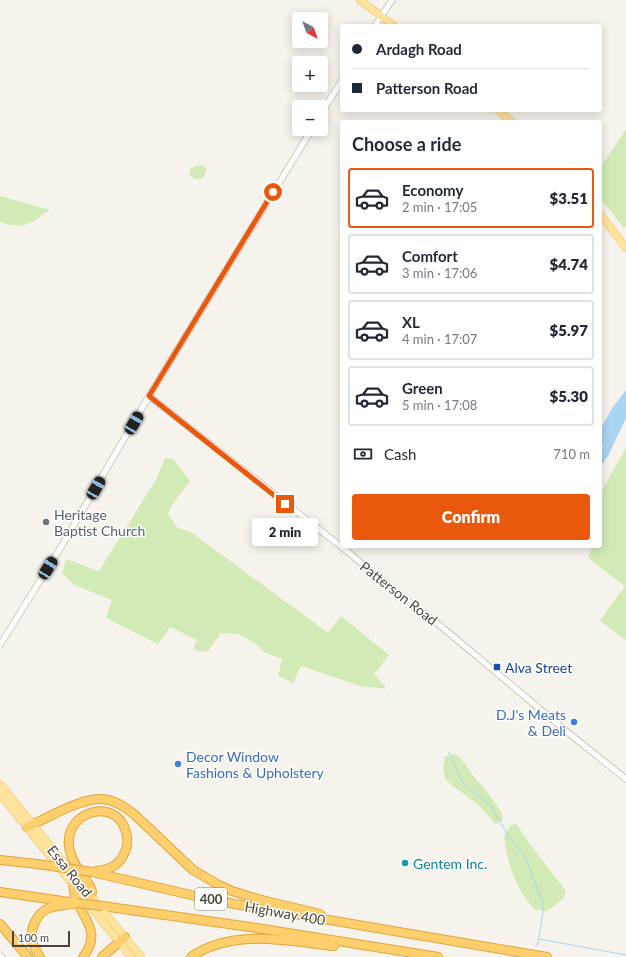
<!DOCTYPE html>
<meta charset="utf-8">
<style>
:root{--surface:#fff;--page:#f6f6f7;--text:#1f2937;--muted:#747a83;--line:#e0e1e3;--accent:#ea580c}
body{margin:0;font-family:Lato,sans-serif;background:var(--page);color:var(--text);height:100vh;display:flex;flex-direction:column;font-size:15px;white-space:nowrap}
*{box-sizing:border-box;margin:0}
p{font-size:13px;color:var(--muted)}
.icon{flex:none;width:22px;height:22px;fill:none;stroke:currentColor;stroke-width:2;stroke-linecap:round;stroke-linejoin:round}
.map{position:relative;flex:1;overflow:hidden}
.sheet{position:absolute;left:340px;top:120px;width:262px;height:428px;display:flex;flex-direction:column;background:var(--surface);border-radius:4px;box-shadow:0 2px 10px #0003}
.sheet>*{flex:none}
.hud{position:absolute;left:340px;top:24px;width:262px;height:88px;border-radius:4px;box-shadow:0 2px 10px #0003;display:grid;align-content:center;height:88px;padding:0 12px;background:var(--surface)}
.needle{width:26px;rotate:139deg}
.buttons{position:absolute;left:292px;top:12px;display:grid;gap:8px}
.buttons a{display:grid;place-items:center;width:36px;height:36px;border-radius:4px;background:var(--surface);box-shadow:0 2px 10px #0003;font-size:20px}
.scale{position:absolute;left:12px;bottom:10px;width:58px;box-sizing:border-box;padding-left:4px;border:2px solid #4b4439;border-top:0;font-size:11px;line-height:14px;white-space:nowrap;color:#4b4439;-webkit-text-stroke:3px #fff;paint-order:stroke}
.end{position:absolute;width:18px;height:18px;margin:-9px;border:5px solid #ea580c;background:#fff;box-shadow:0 0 0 2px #fff}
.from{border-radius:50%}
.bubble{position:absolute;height:28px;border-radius:4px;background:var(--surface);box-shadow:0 2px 10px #0003;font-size:13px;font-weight:800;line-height:28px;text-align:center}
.car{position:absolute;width:12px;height:24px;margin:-12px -6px;border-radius:5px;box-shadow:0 0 3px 1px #0007;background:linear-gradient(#222 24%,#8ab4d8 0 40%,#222 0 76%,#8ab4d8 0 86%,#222 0)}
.hud b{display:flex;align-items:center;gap:14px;height:38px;font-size:15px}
.hud b+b{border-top:1px solid var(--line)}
.hud i{width:10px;height:10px;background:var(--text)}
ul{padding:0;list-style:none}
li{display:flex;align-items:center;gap:12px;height:60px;margin:0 8px 6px;padding:0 4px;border:2px solid var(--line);border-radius:4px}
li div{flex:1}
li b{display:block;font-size:15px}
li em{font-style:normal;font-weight:800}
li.on{border-color:var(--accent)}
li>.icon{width:36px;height:36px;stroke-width:1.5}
h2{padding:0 12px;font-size:18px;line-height:48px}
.pay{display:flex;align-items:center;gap:10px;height:44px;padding:0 12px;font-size:15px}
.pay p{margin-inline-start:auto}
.button{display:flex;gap:8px;margin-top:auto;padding:8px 12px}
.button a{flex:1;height:46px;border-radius:4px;background:var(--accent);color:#fff;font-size:16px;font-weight:800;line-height:46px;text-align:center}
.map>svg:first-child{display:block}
.green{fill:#d2eab5}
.water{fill:#a9d4f2}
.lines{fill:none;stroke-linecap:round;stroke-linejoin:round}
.stream{stroke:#a9d4f2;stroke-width:1}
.minor-casing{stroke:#c2bbae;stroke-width:7}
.major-casing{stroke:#e6c16a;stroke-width:8}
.highway-casing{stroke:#e0a43c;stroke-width:10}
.minor{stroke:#fff;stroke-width:5.5}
.major{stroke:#ffe39c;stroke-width:7}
.highway{stroke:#ffcf6e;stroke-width:8}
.highway-bridge-casing{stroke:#e0a43c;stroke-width:10;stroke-linecap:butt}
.highway-bridge{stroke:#ffcf6e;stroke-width:8}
.route{stroke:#ea580c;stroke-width:5}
.worship-dot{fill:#6b7280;stroke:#fff;stroke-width:1.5}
.transit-dot{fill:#1a4fb4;stroke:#fff;stroke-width:1.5}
.shop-dot{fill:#3f7fe0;stroke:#fff;stroke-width:1.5}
.culture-dot{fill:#0f9aa8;stroke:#fff;stroke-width:1.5}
.labels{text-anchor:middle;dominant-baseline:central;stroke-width:3;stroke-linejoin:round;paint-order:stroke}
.shield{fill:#fff;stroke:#817c74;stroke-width:1}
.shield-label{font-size:13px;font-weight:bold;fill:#4b4439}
.worship-label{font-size:14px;fill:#5b616d;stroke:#fff;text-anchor:start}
.street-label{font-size:14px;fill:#4b4439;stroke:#fff}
.transit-label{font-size:14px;fill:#164399;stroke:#fff;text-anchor:start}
.shop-label{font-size:14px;fill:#366cbe;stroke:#fff;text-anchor:end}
.culture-label{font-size:14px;fill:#0d838f;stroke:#fff;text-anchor:start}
</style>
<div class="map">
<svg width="626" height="957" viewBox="0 0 626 957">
<rect width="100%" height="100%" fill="#f6f3ec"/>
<path class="green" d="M 626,129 L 626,227 L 624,228 L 600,198 L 600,168 Z
M 203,165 L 207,170 L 202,179 L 195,179 L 190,176 L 190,169 L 197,166 Z
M 0,196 L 50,210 C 29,224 25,230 0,222 Z
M 626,448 L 626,640 L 600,621 L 625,586 L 588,558 L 593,546 L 600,546 L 600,494 Z
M 165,458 L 173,459 L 190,481 L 172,505 L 168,514 L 178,528 L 191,532 L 328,633 L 341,616 L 389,655 L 374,674 L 387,689 L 360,686 L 301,666 L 293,683 L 278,676 L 282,659 L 264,652 L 255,643 L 238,634 L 221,633 L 208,651 L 201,652 L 193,649 L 197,640 L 170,627 L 158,644 L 106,618 L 112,600 L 74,585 L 62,573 L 66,559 L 99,571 L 157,478 Z
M 454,754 L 459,756 L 475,778 L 486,790 L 502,813 L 503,820 L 496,824 L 479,805 L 454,787 L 445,779 L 443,768 L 445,757 Z
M 516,823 L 529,843 L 566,891 L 563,899 L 547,911 L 535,910 C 515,887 508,866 504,836 L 510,826 Z"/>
<path class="water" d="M 626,390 L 626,418 L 608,456 L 600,467 L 600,451 L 604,446 L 600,446 L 600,430 L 613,407 Z"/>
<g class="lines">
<path class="stream" d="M 448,751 L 463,783 L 491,806 L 509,837 L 524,854 L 543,903 L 543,912 L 538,942 L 536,946
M 539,939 L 626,955"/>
<g class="minor-casing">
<path id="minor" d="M 375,26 L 392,0
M 321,114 L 342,80
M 149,396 L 348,552 L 392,589 L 437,623 L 571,735 L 626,779
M 0,645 L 61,547 L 149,396 L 312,129
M 0,955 L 2,957"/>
</g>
<g class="major-casing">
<path id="major" d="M 360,0 L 394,26
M 498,110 L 512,122
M 600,214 L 626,248
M 0,784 L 141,957
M 0,794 L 131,957"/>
</g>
<g class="highway-casing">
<path id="highway" d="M 27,827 C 48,818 80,798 102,799 C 115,800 125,807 135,815 L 193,870 L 217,884 L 232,891 L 258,899 L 320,914
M 0,860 L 37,864
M 92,872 L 217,901 L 547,957
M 73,884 C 74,888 74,893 75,897 C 84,920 102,932 83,957
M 0,892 L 69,902
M 91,896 L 92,891 L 90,886 C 84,877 76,868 72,857 C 54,815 115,792 126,832 C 128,839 128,846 125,852 C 120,865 109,870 96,871
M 102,906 L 250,927 L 438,957
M 0,924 L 28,957
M 40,957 C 37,952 33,946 32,940 C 30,928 37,913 49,908 C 57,905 69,905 77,903
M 102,957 L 125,937
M 191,957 C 232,928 287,941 334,946"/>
</g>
<use href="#minor" class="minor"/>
<use href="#major" class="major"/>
<use href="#highway" class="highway"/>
<g class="highway-bridge-casing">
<path id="highway-bridge" d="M 37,864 L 92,872
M 77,903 L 102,906"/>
</g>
<use href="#highway-bridge" class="highway-bridge"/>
</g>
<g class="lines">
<path class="route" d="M 273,192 L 149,396 L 285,504"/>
</g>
<circle class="worship-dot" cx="46" cy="522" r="4"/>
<rect class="transit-dot" x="493" y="663" width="8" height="8" rx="2"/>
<g class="shop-dot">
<circle cx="574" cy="722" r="4"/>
<circle cx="178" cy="764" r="4"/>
</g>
<circle class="culture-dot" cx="405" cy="863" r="4"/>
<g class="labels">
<rect class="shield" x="195" y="888" width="32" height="22" rx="3"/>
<g class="shield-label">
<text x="211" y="899">400</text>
</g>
<g class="worship-label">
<text x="54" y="514">Heritage<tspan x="54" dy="16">Baptist Church</tspan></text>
</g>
<g class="street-label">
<text transform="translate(399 593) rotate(38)">Patterson Road</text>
<text transform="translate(70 871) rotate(51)">Essa Road</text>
<text transform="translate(285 913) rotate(10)">Highway 400</text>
</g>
<g class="transit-label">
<text x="505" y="667">Alva Street</text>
</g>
<g class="shop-label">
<text x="566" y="714">D.J's Meats<tspan x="566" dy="16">&amp; Deli</tspan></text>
<text x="186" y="756" text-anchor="start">Decor Window<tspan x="186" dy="16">Fashions &amp; Upholstery</tspan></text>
</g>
<g class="culture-label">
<text x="413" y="863">Gentem Inc.</text>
</g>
</g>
</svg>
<div class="buttons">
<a><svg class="needle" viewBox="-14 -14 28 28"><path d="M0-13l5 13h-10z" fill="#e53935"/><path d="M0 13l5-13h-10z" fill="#747a83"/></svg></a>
<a>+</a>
<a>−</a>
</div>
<div class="scale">100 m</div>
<i class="end from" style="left:273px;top:192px"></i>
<i class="end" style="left:285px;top:504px"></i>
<div class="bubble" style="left:252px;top:518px;width:66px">2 min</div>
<i class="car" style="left:134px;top:423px;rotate:30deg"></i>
<i class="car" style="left:96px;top:488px;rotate:30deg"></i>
<i class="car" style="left:48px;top:568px;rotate:32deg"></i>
<div class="hud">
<b><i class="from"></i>Ardagh Road</b>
<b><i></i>Patterson Road</b>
</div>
<section class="sheet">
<h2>Choose a ride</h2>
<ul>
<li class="on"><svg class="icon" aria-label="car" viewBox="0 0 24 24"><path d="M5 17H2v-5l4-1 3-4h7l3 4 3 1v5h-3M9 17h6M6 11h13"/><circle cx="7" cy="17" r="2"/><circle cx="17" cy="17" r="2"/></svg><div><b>Economy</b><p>2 min · 17:05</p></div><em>$3.51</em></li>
<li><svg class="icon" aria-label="car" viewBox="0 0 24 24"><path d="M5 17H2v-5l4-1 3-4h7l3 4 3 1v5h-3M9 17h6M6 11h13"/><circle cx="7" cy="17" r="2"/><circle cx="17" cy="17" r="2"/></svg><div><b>Comfort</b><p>3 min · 17:06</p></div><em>$4.74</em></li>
<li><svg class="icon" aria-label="car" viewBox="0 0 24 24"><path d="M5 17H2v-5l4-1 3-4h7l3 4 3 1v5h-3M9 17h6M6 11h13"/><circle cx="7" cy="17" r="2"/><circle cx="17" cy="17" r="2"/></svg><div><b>XL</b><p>4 min · 17:07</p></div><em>$5.97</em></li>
<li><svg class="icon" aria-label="car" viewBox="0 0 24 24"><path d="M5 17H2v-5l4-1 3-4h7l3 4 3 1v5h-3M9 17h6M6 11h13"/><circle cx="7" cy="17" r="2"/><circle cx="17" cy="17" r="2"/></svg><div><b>Green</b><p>5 min · 17:08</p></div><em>$5.30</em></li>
</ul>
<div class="pay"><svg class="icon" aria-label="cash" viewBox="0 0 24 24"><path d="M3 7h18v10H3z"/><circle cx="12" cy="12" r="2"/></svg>Cash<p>710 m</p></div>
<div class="button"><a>Confirm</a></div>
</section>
</div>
